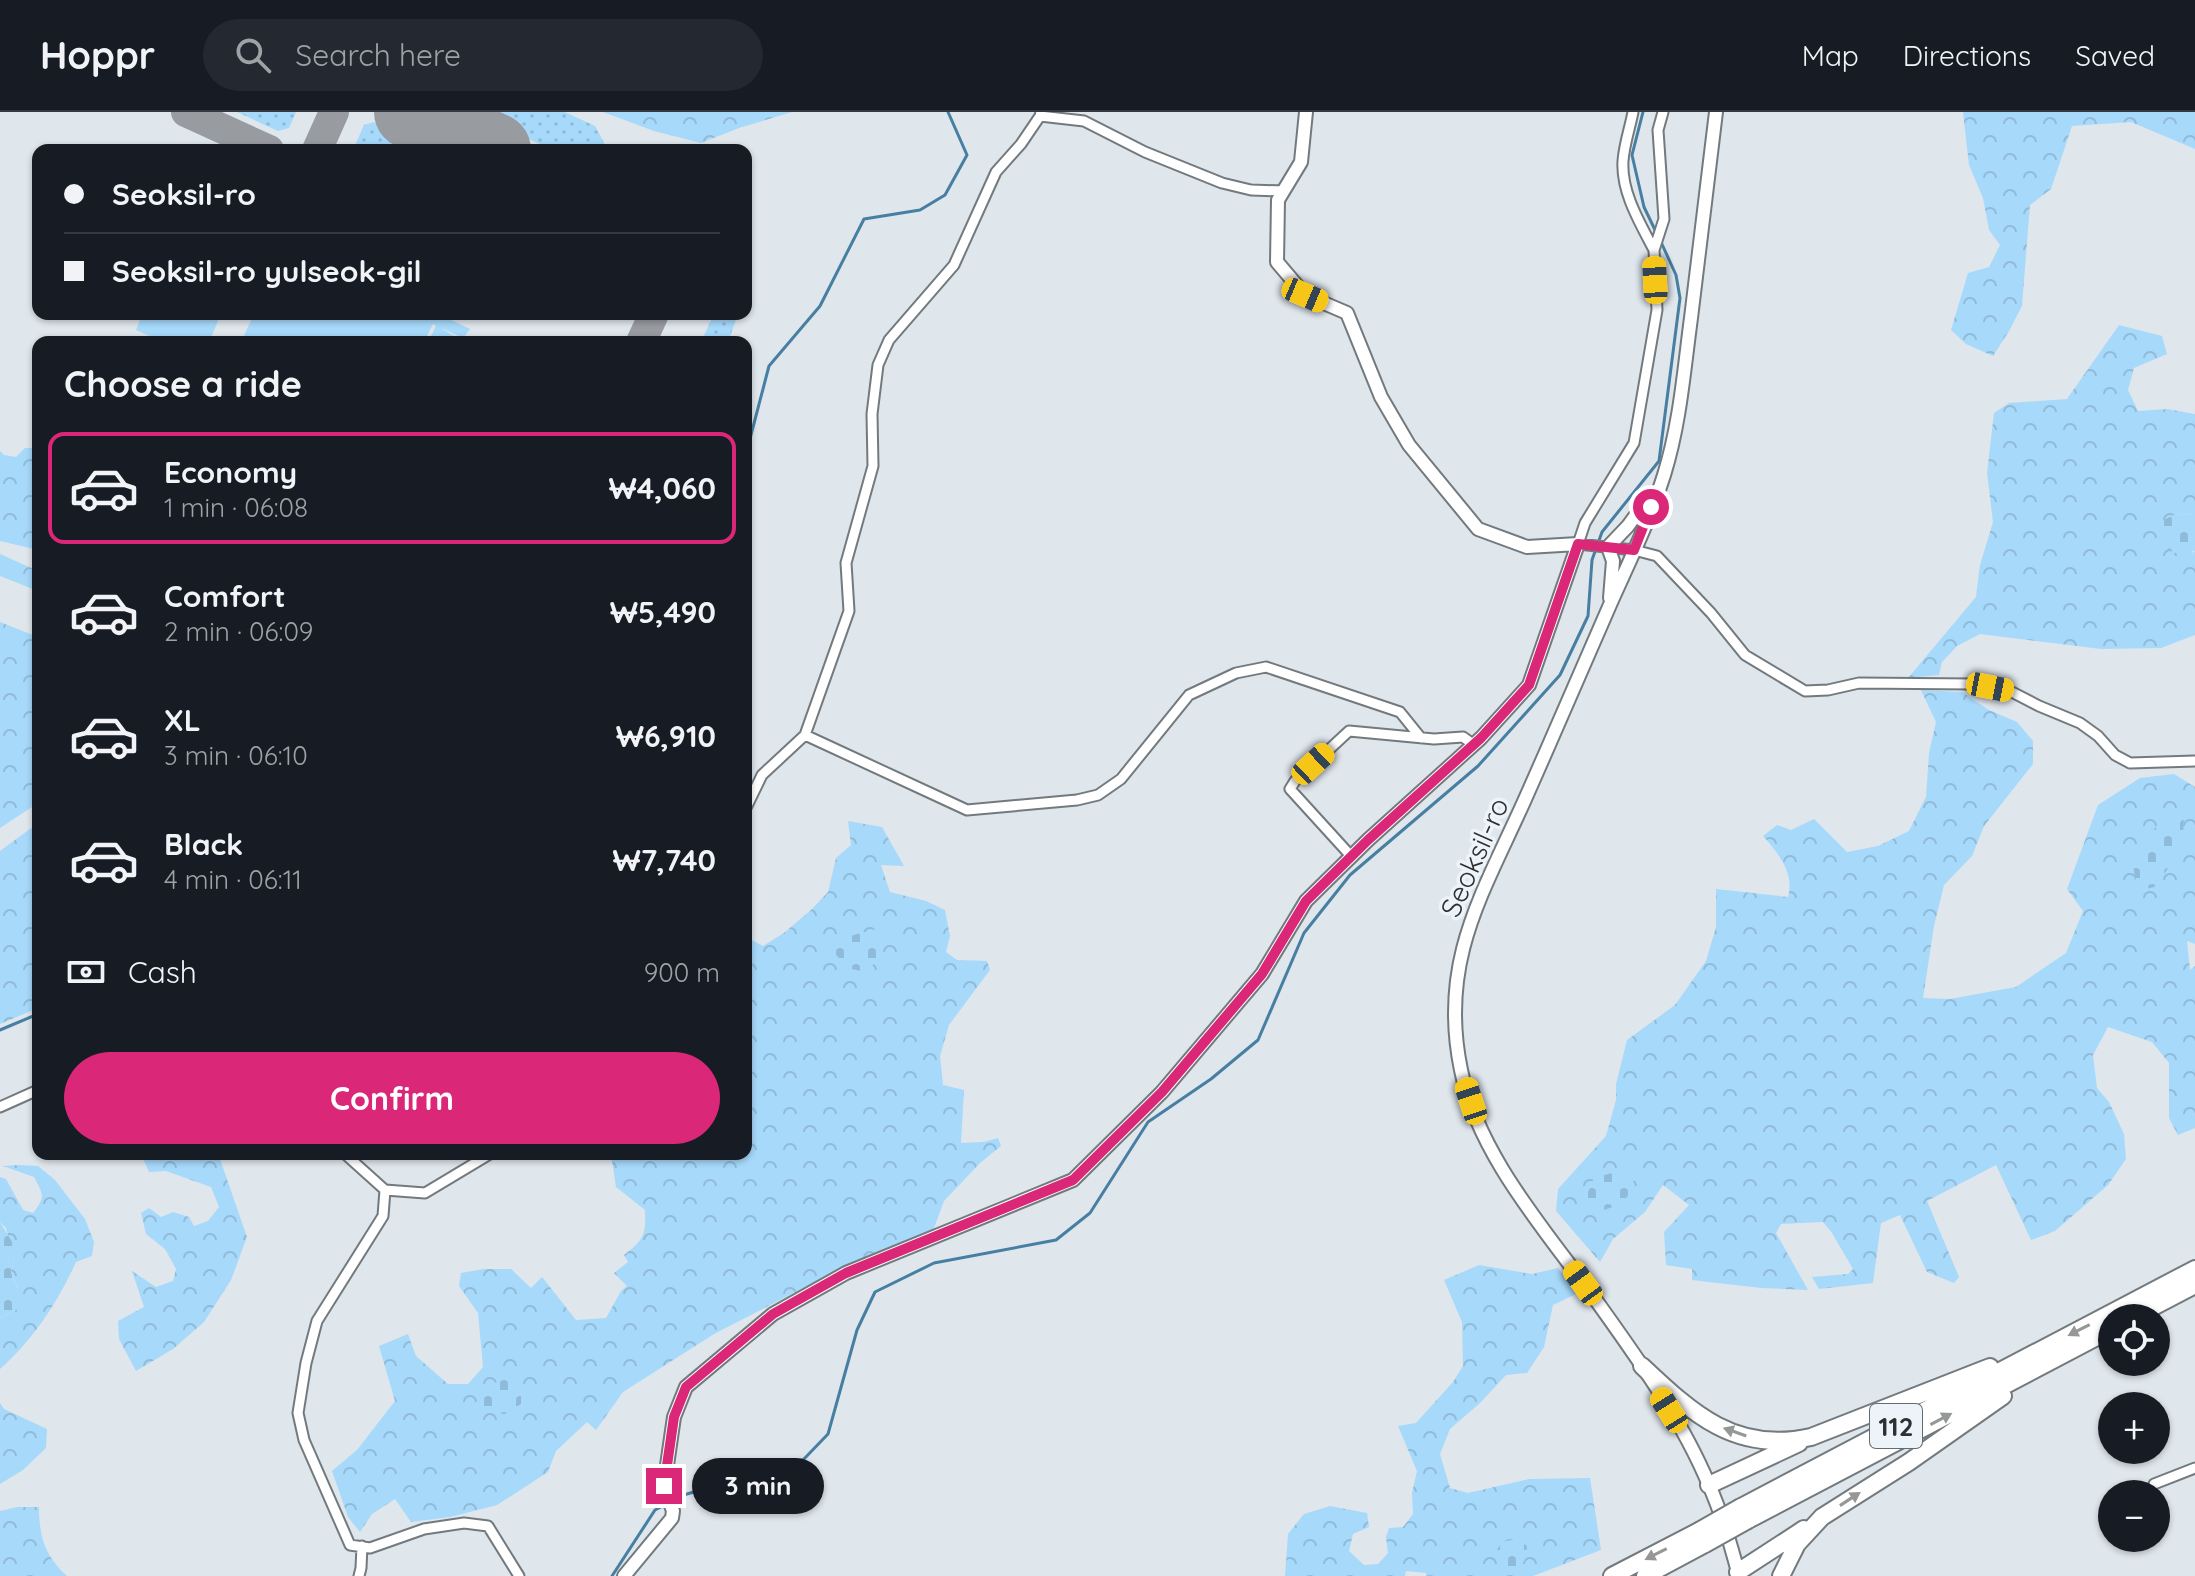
<!DOCTYPE html>
<meta charset="utf-8">
<style>
:root{--surface:#171b24;--page:#242831;--text:#f1f3f6;--muted:#9ea1a6;--line:#363941;--accent:#db2777}
body{margin:0;font-family:Quicksand,sans-serif;background:var(--page);color:var(--text);height:100vh;display:flex;flex-direction:column;font-size:30px;white-space:nowrap}
*{box-sizing:border-box;margin:0}
p{font-size:26px;color:var(--muted)}
.icon{flex:none;width:44px;height:44px;fill:none;stroke:currentColor;stroke-width:2;stroke-linecap:round;stroke-linejoin:round}
.map{position:relative;flex:1;overflow:hidden}
.drawer{position:absolute;left:32px;top:224px;width:720px;height:824px;display:flex;flex-direction:column;background:var(--surface);border-radius:16px;box-shadow:0 2px 6px #0004}
.drawer>*{flex:none}
.banner{position:absolute;left:32px;top:32px;width:720px;height:176px;border-radius:16px;box-shadow:0 2px 6px #0004;display:grid;align-content:center;height:176px;padding:0 32px;background:var(--surface)}
.buttons{position:absolute;left:2098px;top:1192px;display:grid;gap:16px}
.buttons a{display:grid;place-items:center;width:72px;height:72px;border-radius:50%;background:var(--surface);box-shadow:0 2px 6px #0004;font-size:40px}
.end{position:absolute;width:36px;height:36px;margin:-18px;border:10px solid #db2777;background:#fff;box-shadow:0 0 0 4px #fff}
.from{border-radius:50%}
.bubble{position:absolute;height:56px;border-radius:28px;background:var(--surface);box-shadow:0 2px 6px #0004;font-size:26px;font-weight:700;line-height:56px;text-align:center}
.car{position:absolute;width:24px;height:48px;margin:-24px -12px;border-radius:10px;box-shadow:0 0 6px 2px #0007;background:linear-gradient(#f5c518 24%,#345 0 40%,#f5c518 0 76%,#345 0 86%,#f5c518 0)}
.banner b{display:flex;align-items:center;gap:28px;height:76px;font-size:30px}
.banner b+b{border-top:2px solid var(--line)}
.banner i{width:20px;height:20px;background:var(--text)}
ul{padding:0;list-style:none}
li{display:flex;align-items:center;gap:24px;height:112px;margin:0 16px 12px;padding:0 16px;border:4px solid transparent;border-radius:16px}
li div{flex:1}
li b{display:block;font-size:30px}
li em{font-style:normal;font-weight:700}
li.selected{border-color:var(--accent)}
li>.icon{width:72px;height:72px;stroke-width:1.5}
h2{padding:0 32px;font-size:36px;line-height:96px}
.pay{display:flex;align-items:center;gap:20px;height:88px;padding:0 32px;font-size:30px}
.pay p{margin-inline-start:auto}
.action{display:flex;gap:16px;margin-top:auto;padding:16px 32px}
.action a{flex:1;height:92px;border-radius:48px;background:var(--accent);color:#fff;font-size:32px;font-weight:700;line-height:92px;text-align:center}
header{display:flex;align-items:center;gap:48px;box-sizing:border-box;height:112px;padding:0 40px;background:var(--surface);border-bottom:2px solid var(--line)}
header strong{font-size:38px}
nav{display:flex;gap:44px;margin-inline-start:auto;font-size:28px}
.search{width:560px;height:72px;background:var(--page);display:flex;align-items:center;gap:20px;box-sizing:border-box;padding:0 28px;border-radius:44px;color:var(--muted);font-size:30px}
.map>svg:first-child{display:block}
.grass{fill:url(#grass-dots)}
.forest{fill:url(#forest-crowns)}
.cemetery{fill:url(#cemetery-stones)}
.park{fill:#a7d9fb}
.lines{fill:none;stroke-linecap:round;stroke-linejoin:round}
.stream{stroke:#477fa2;stroke-width:3}
.taxiway{stroke:#989ca1;stroke-width:30}
.runway{stroke:#989ca1;stroke-width:74}
.street-casing{stroke:#737a7e;stroke-width:13}
.secondary-casing{stroke:#737a7e;stroke-width:16}
.highway-casing{stroke:#737a7e;stroke-width:20}
.street{stroke:#fff;stroke-width:9}
.secondary{stroke:#fff;stroke-width:12}
.highway{stroke:#fff;stroke-width:16}
.highway-bridge-casing{stroke:#737a7e;stroke-width:20;stroke-linecap:butt}
.highway-bridge{stroke:#fff;stroke-width:16}
.oneway{fill:#969898}
.route{stroke:#db2777;stroke-width:10}
.labels{text-anchor:middle;dominant-baseline:central;stroke-width:7;stroke-linejoin:round;paint-order:stroke}
.shield{fill:#ecf4f9;stroke:#666b6e;stroke-width:2}
.shield-label{font-size:26px;font-weight:bold;fill:#2d3032}
.street-label{font-size:28px;fill:#2d3032;stroke:#ecf4f9}
</style>
<header>
<strong>Hoppr</strong>
<div class="search"><svg class="icon" aria-label="search" viewBox="0 0 24 24"><circle cx="10" cy="10" r="6"/><path d="M15 15l6 6"/></svg>Search here</div>
<nav><a>Map</a><a>Directions</a><a>Saved</a></nav>
</header>
<div class="map">
<svg width="2195" height="1464" viewBox="0 0 2195 1464">
<defs>
<pattern id="grass-dots" width="8" height="8" patternUnits="userSpaceOnUse" patternTransform="scale(2)"><rect width="8" height="8" fill="#a7d9fb"/><path d="M2 2h.1M6 6h.1" fill="none" stroke="#90bbd8" stroke-width="1.8" stroke-linecap="round"/></pattern>
<pattern id="forest-crowns" width="20" height="18" patternUnits="userSpaceOnUse" patternTransform="scale(2)"><rect width="20" height="18" fill="#a7d9fb"/><path d="M2 6a3 3 0 1 1 6 0M12 15a3 3 0 1 1 6 0" fill="none" stroke="#90bbd8"/></pattern>
<pattern id="cemetery-stones" width="16" height="16" patternUnits="userSpaceOnUse" patternTransform="scale(2)"><rect width="16" height="16" fill="#a7d9fb"/><path d="M2 7V4a2 2 0 0 1 4 0v3zM10 15v-3a2 2 0 0 1 4 0v3z" fill="#90bbd8"/></pattern>
</defs>
<rect width="100%" height="100%" fill="#dfe6ec"/>
<path class="grass" d="M 237,0 L 296,0 L 289,16 L 278,19 Z
M 470,0 L 565,0 L 595,14 L 608,38 L 553,38 Z
M 374,10 L 435,38 L 353,38 L 364,13 Z
M 714,202 L 738,202 L 728,230 L 701,230 Z"/>
<path class="forest" d="M 603,0 L 792,0 L 739,16 L 701,31 L 654,19 Z
M 1963,0 L 2195,0 L 2195,37 L 2131,10 L 2072,14 L 2051,77 L 2030,93 L 2022,194 L 2009,219 L 1993,244 L 1966,232 L 1951,218 L 1968,161 L 1989,155 L 2000,133 L 1989,118 L 1983,86 L 1969,53 Z
M 2119,213 L 2162,224 L 2167,242 L 2134,256 L 2128,278 L 2138,299 L 2167,297 L 2195,302 L 2195,403 L 2176,402 L 2192,441 L 2195,439 L 2195,523 L 2161,536 L 2101,537 L 1980,522 L 1957,534 L 1942,550 L 1939,563 L 1908,566 L 1976,485 L 1980,453 L 1993,410 L 1987,361 L 1994,301 L 2009,291 L 2067,287 Z
M 38,333 L 38,438 L 0,429 L 0,339 L 4,343 L 16,345 L 25,336 L 33,336 Z
M 0,442 L 38,459 L 38,479 L 0,464 Z
M 0,510 L 38,525 L 38,691 L 0,716 Z
M 1921,578 L 1962,580 L 1989,598 L 2017,610 L 2033,629 L 2033,652 L 1984,714 L 1972,744 L 1944,773 L 1934,814 L 1923,886 L 1950,887 L 2016,875 L 2066,841 L 2083,799 L 2067,777 L 2098,693 L 2140,666 L 2174,662 L 2195,675 L 2195,832 L 2187,829 L 2190,858 L 2195,854 L 2195,1016 L 2178,1023 L 2169,1006 L 2169,951 L 2152,930 L 2108,915 L 2093,943 L 2097,976 L 2109,990 L 2124,1022 L 2126,1047 L 2108,1073 L 2055,1119 L 2031,1128 L 1996,1053 L 1927,1089 L 1959,1165 L 1954,1171 L 1927,1160 L 1900,1103 L 1881,1111 L 1873,1171 L 1819,1177 L 1812,1165 L 1848,1162 L 1853,1157 L 1832,1121 L 1823,1110 L 1781,1112 L 1776,1121 L 1808,1178 L 1761,1176 L 1692,1168 L 1692,1157 L 1666,1153 L 1664,1120 L 1689,1093 L 1663,1073 L 1645,1100 L 1613,1127 L 1600,1150 L 1556,1099 L 1558,1077 L 1606,1024 L 1616,988 L 1616,972 L 1627,928 L 1675,893 L 1706,849 L 1716,815 L 1716,777 L 1788,785 C 1795,761 1778,741 1763,724 L 1777,713 L 1791,718 L 1814,707 L 1847,740 L 1878,734 L 1909,719 L 1926,685 L 1929,641 L 1936,610 Z
M 848,709 L 882,715 L 904,754 L 881,753 L 890,780 L 926,789 L 945,798 L 950,824 L 946,840 L 957,848 L 987,849 L 990,858 L 949,913 L 940,944 L 943,973 L 964,978 L 961,1031 L 984,1030 L 998,1026 L 1001,1034 L 980,1051 L 944,1089 L 931,1124 L 834,1160 L 714,1222 L 623,1280 L 596,1318 L 587,1310 L 556,1339 L 548,1360 L 497,1393 L 450,1405 L 411,1410 L 395,1387 L 372,1402 L 360,1420 L 348,1405 L 332,1359 L 357,1338 L 395,1289 L 379,1234 L 408,1222 L 416,1244 L 448,1272 L 468,1272 L 483,1255 L 478,1201 L 459,1174 L 461,1161 L 484,1157 L 511,1157 L 531,1176 L 542,1165 L 576,1208 L 606,1206 L 621,1179 L 627,1174 L 614,1161 L 628,1150 L 624,1143 C 644,1128 646,1123 645,1098 L 616,1075 L 611,1042 L 746,1042 L 746,825 L 763,834 L 784,821 L 812,797 L 828,780 L 836,746 L 851,733 Z
M 38,711 L 38,896 L 0,912 L 0,739 Z
M 141,1042 L 223,1042 L 220,1047 L 247,1125 L 231,1168 L 204,1210 L 173,1237 L 136,1259 L 119,1227 L 118,1209 L 144,1195 L 132,1159 L 156,1175 L 173,1169 L 176,1157 L 165,1137 L 146,1122 L 141,1101 L 149,1096 L 161,1105 L 173,1100 L 189,1105 L 194,1114 L 208,1109 L 219,1095 L 211,1075 L 166,1059 L 149,1060 Z
M 18,1053 L 38,1054 L 55,1068 L 85,1107 L 94,1130 L 92,1144 L 76,1150 C 58,1190 33,1228 0,1257 L 0,1206 L 16,1198 L 18,1176 L 11,1161 L 14,1147 L 6,1116 L 0,1110 L 0,1065 L 6,1067 L 23,1098 L 33,1101 C 46,1085 43,1082 34,1065 L 3,1054 Z
M 1479,1153 L 1532,1162 L 1558,1156 L 1578,1181 L 1553,1193 L 1544,1235 L 1527,1261 L 1506,1263 L 1480,1291 L 1450,1317 L 1440,1342 L 1450,1376 L 1468,1381 L 1529,1367 L 1590,1366 L 1601,1438 L 1533,1464 L 1426,1464 L 1426,1461 L 1406,1459 L 1405,1464 L 1285,1464 L 1288,1422 L 1304,1402 L 1330,1394 L 1367,1401 L 1369,1415 L 1353,1422 L 1349,1439 L 1364,1453 L 1378,1452 L 1388,1441 L 1386,1425 L 1389,1416 L 1403,1415 L 1413,1402 L 1412,1381 L 1417,1359 L 1398,1314 L 1416,1311 L 1453,1270 L 1463,1254 L 1462,1210 L 1444,1168 Z
M 0,1291 L 4,1297 L 47,1317 L 46,1336 L 23,1358 L 0,1372 Z
M 17,1395 L 39,1395 C 39,1425 45,1444 67,1464 L 0,1464 L 0,1399 Z"/>
<path class="cemetery" d="M 2176,402 L 2195,403 L 2195,439 L 2173,441 L 2159,427 L 2155,412 Z
M 2162,707 L 2184,707 L 2182,738 L 2154,775 L 2138,779 L 2133,754 L 2149,724 Z
M 876,817 C 888,837 881,845 866,860 L 847,856 L 833,839 L 846,825 Z
M 1619,1059 L 1634,1065 C 1633,1088 1616,1096 1595,1100 L 1585,1087 L 1594,1066 Z
M 0,1110 L 12,1130 L 14,1147 L 11,1161 L 18,1177 L 20,1188 L 16,1198 L 0,1206 Z
M 510,1264 L 521,1273 L 521,1292 L 505,1302 L 487,1300 L 481,1289 L 490,1273 Z
M 1517,1427 L 1527,1434 L 1526,1446 L 1519,1456 L 1507,1457 L 1499,1448 L 1497,1438 L 1502,1430 Z"/>
<path class="park" d="M 130,202 L 221,202 L 209,230 L 163,230 L 136,218 L 140,208 Z
M 254,202 L 439,202 L 470,217 L 463,226 L 441,216 L 463,230 L 428,230 L 436,214 L 433,212 L 424,230 L 241,230 Z"/>
<g class="lines">
<path class="stream" d="M 1643,0 L 1632,43 L 1644,95 L 1656,120
M 746,342 L 769,254 L 820,194 L 864,107 L 920,98 L 945,83 L 967,43 L 948,0
M 0,918 L 38,902
M 674,1388 L 687,1382 L 803,1348 L 828,1322 L 857,1218 L 875,1180 L 934,1151 L 1056,1128 L 1090,1101 L 1148,1010 L 1211,967 L 1258,928 L 1304,821 L 1350,763 L 1478,654 L 1560,563 L 1588,504 L 1592,448 L 1602,420 L 1659,349 L 1680,186 L 1676,163 L 1661,130
M 612,1464 L 655,1398 L 667,1392"/>
<path class="taxiway" d="M 186,0 L 269,38
M 317,38 L 334,0
M 641,230 L 654,202"/>
<path class="runway" d="M 411,0 L 494,38"/>
<g class="street-casing">
<path id="street" d="M 1633,0 C 1630,16 1624,33 1623,49 C 1621,80 1640,111 1654,138
M 1663,0 L 1658,18 L 1664,107 L 1654,138 L 1657,198 L 1634,331 L 1585,411 L 1578,432 L 1634,438 L 1657,444 L 1711,501 L 1745,543 L 1805,579 L 1828,578 L 1859,571 L 1973,572 L 2008,578 L 2039,594 L 2080,611 L 2098,624 L 2115,643 L 2130,651 L 2195,649
M 1040,4 L 1084,9 L 1145,40 L 1222,71 L 1251,78 L 1284,79
M 805,623 L 967,698 L 1077,688 L 1098,683 L 1121,667 L 1189,583 L 1236,561 L 1266,555 L 1400,600 L 1421,626
M 746,696 L 762,663 L 805,623 L 849,499 L 846,451 L 873,354 L 872,302 L 878,253 L 889,228 L 954,153 L 996,60 L 1021,32 L 1040,4 L 1041,0
M 1351,744 L 1290,677 L 1295,669 L 1349,619 L 1434,627 L 1463,625 L 1474,633
M 0,995 L 38,978
M 345,1042 L 385,1078 L 425,1081 L 490,1042
M 385,1078 L 383,1104 L 317,1209 L 306,1251 L 298,1301 L 304,1328 L 350,1433 L 370,1436 L 424,1417 L 464,1411 L 488,1414 L 519,1464
M 2154,1372 L 2195,1356
M 359,1464 L 361,1456 L 362,1434"/>
</g>
<g class="secondary-casing">
<path id="secondary" d="M 1716,0 C 1708,69 1699,137 1691,206 C 1684,258 1680,312 1664,363 C 1650,408 1628,452 1609,495 C 1581,559 1554,622 1526,685 C 1484,780 1438,848 1461,958 C 1477,1039 1540,1112 1588,1177 C 1632,1239 1680,1303 1709,1373 C 1722,1402 1731,1433 1739,1464
M 1610,486 L 1613,449 L 1608,435 L 1628,414 L 1652,381
M 624,1464 L 672,1406 L 673,1399 L 664,1374 L 674,1305 L 686,1275 L 773,1202 L 846,1161 L 1073,1068 L 1162,980 L 1262,862 L 1306,789 L 1368,728 L 1481,626 L 1529,573 L 1578,432 L 1527,435 L 1478,417 L 1409,333 L 1381,285 L 1347,201 L 1305,183 L 1277,150 L 1278,88 L 1301,50 L 1306,0"/>
</g>
<g class="highway-casing">
<path id="highway" d="M 2132,1206 L 2195,1173
M 1642,1254 C 1693,1302 1736,1342 1811,1325 L 1990,1255
M 1709,1373 L 1799,1331
M 1741,1395 L 2195,1157
M 1748,1408 L 2112,1217
M 1738,1460 L 1804,1417
M 1612,1464 L 1699,1419
M 1645,1464 L 1705,1432
M 1781,1464 L 1797,1432 L 1822,1405 L 1909,1350 L 2003,1284"/>
</g>
<use href="#street" class="street"/>
<use href="#secondary" class="secondary"/>
<use href="#highway" class="highway"/>
<g class="highway-bridge-casing">
<path id="highway-bridge" d="M 1699,1419 L 1741,1395
M 1705,1432 L 1748,1408"/>
</g>
<use href="#highway-bridge" class="highway-bridge"/>
</g>
<defs><path id="oneway-solid" d="M-6-.8H1V-3.2L6.5 0L1 3.2V.8H-6Z" transform="scale(2)"/></defs>
<g class="oneway">
<use href="#oneway-solid" transform="translate(2079 1218) rotate(153)"/>
<use href="#oneway-solid" transform="translate(1941 1307) rotate(-28)"/>
<use href="#oneway-solid" transform="translate(1735 1320) rotate(-161)"/>
<use href="#oneway-solid" transform="translate(1850 1387) rotate(-33)"/>
<use href="#oneway-solid" transform="translate(1656 1442) rotate(153)"/>
</g>
<g class="lines">
<path class="route" d="M 664,1374 L 674,1305 L 686,1275 L 773,1202 L 846,1161 L 1073,1068 L 1162,980 L 1262,862 L 1306,789 L 1368,728 L 1481,626 L 1529,573 L 1578,432 L 1634,438 L 1651,395"/>
</g>
<g class="labels">
<rect class="shield" x="1870" y="1292" width="52" height="44" rx="6"/>
<g class="shield-label">
<text x="1896" y="1314">112</text>
</g>
<g class="street-label">
<text transform="translate(1474 745) rotate(-66)">Seoksil-ro</text>
</g>
</g>
</svg>
<div class="buttons">
<a><svg class="icon" aria-label="locate" viewBox="0 0 24 24"><circle cx="12" cy="12" r="6"/><path d="M12 2v4M12 18v4M2 12h4M18 12h4"/></svg></a>
<a>+</a>
<a>−</a>
</div>
<i class="end from" style="left:1651px;top:395px"></i>
<i class="end" style="left:664px;top:1374px"></i>
<div class="bubble" style="left:692px;top:1346px;width:132px">3 min</div>
<i class="car" style="left:1655px;top:168px;rotate:357deg"></i>
<i class="car" style="left:1305px;top:183px;rotate:113deg"></i>
<i class="car" style="left:1990px;top:575px;rotate:101deg"></i>
<i class="car" style="left:1313px;top:652px;rotate:47deg"></i>
<i class="car" style="left:1471px;top:989px;rotate:342deg"></i>
<i class="car" style="left:1583px;top:1171px;rotate:324deg"></i>
<i class="car" style="left:1669px;top:1298px;rotate:328deg"></i>
<div class="banner">
<b><i class="from"></i>Seoksil-ro</b>
<b><i></i>Seoksil-ro yulseok-gil</b>
</div>
<section class="drawer">
<h2>Choose a ride</h2>
<ul>
<li class="selected"><svg class="icon" aria-label="car" viewBox="0 0 24 24"><path d="M5 17H2v-5l4-1 3-4h7l3 4 3 1v5h-3M9 17h6M6 11h13"/><circle cx="7" cy="17" r="2"/><circle cx="17" cy="17" r="2"/></svg><div><b>Economy</b><p>1 min · 06:08</p></div><em>₩4,060</em></li>
<li><svg class="icon" aria-label="car" viewBox="0 0 24 24"><path d="M5 17H2v-5l4-1 3-4h7l3 4 3 1v5h-3M9 17h6M6 11h13"/><circle cx="7" cy="17" r="2"/><circle cx="17" cy="17" r="2"/></svg><div><b>Comfort</b><p>2 min · 06:09</p></div><em>₩5,490</em></li>
<li><svg class="icon" aria-label="car" viewBox="0 0 24 24"><path d="M5 17H2v-5l4-1 3-4h7l3 4 3 1v5h-3M9 17h6M6 11h13"/><circle cx="7" cy="17" r="2"/><circle cx="17" cy="17" r="2"/></svg><div><b>XL</b><p>3 min · 06:10</p></div><em>₩6,910</em></li>
<li><svg class="icon" aria-label="car" viewBox="0 0 24 24"><path d="M5 17H2v-5l4-1 3-4h7l3 4 3 1v5h-3M9 17h6M6 11h13"/><circle cx="7" cy="17" r="2"/><circle cx="17" cy="17" r="2"/></svg><div><b>Black</b><p>4 min · 06:11</p></div><em>₩7,740</em></li>
</ul>
<div class="pay"><svg class="icon" aria-label="cash" viewBox="0 0 24 24"><path d="M3 7h18v10H3z"/><circle cx="12" cy="12" r="2"/></svg>Cash<p>900 m</p></div>
<div class="action"><a>Confirm</a></div>
</section>
</div>
